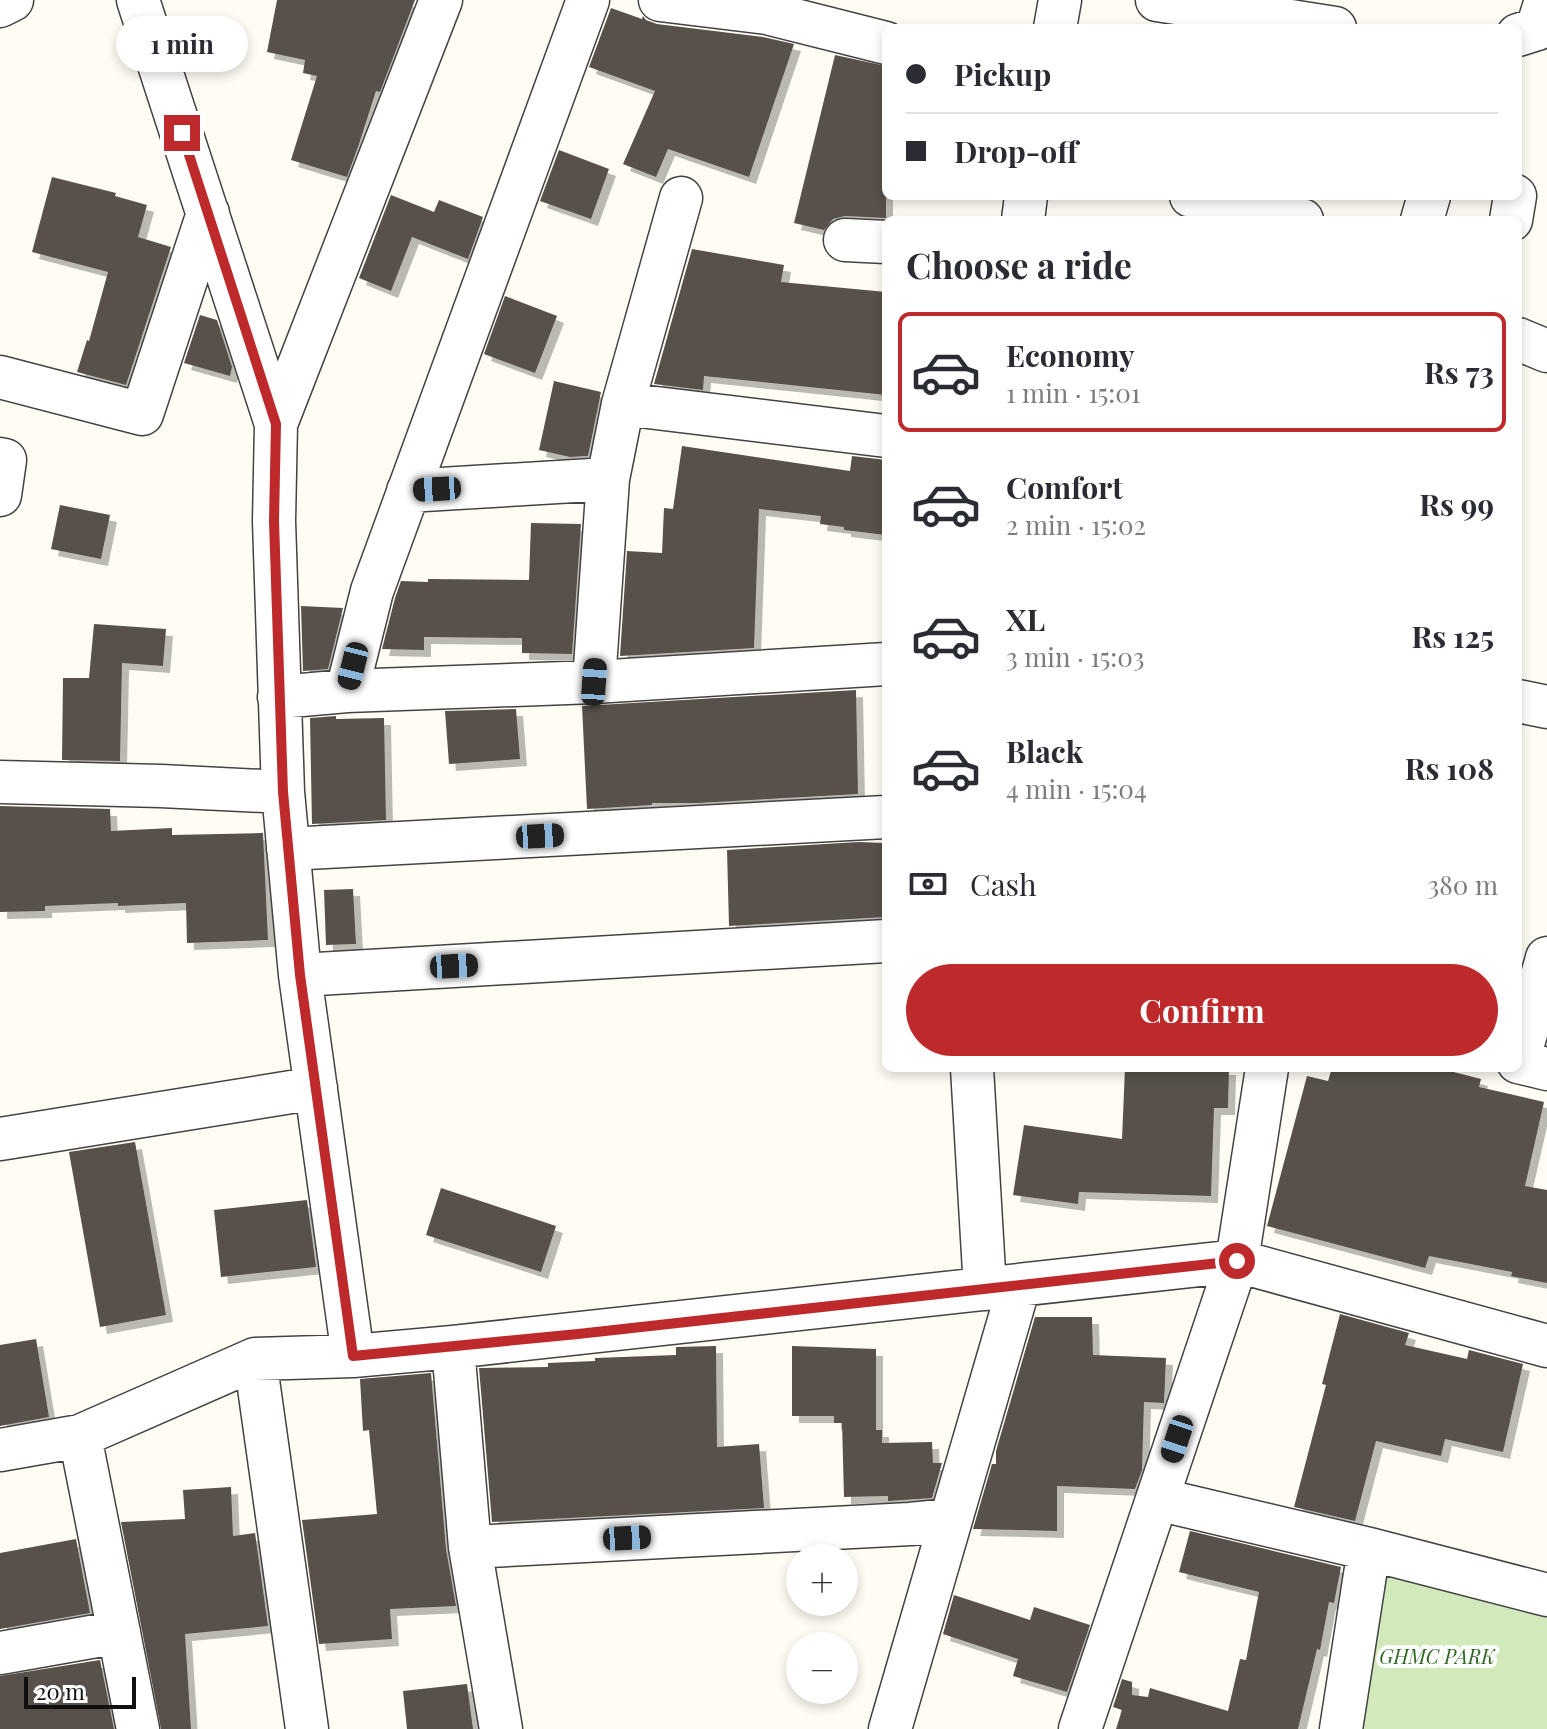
<!DOCTYPE html>
<meta charset="utf-8">
<style>
:root{--surface:#fff;--page:#f2f2f3;--text:#2b2b33;--muted:#7c7c81;--line:#e1e1e2;--accent:#be2a2c}
body{margin:0;font-family:"Playfair Display",serif;background:var(--page);color:var(--text);height:100vh;display:flex;flex-direction:column;font-size:30px;white-space:nowrap}
*{box-sizing:border-box;margin:0}
p{font-size:26px;color:var(--muted)}
.icon{flex:none;width:44px;height:44px;fill:none;stroke:currentColor;stroke-width:2;stroke-linecap:round;stroke-linejoin:round}
.map{position:relative;flex:1;overflow:hidden}
.side{position:absolute;left:882px;top:216px;width:640px;height:856px;display:flex;flex-direction:column;background:var(--surface);border-radius:12px;box-shadow:0 4px 12px #0003}
.side>*{flex:none}
.top-card{position:absolute;left:882px;top:24px;width:640px;height:176px;border-radius:12px;box-shadow:0 4px 12px #0003;display:grid;align-content:center;height:176px;padding:0 24px;background:var(--surface)}
.buttons{position:absolute;left:786px;top:1544px;display:grid;gap:16px}
.buttons a{display:grid;place-items:center;width:72px;height:72px;border-radius:50%;background:var(--surface);box-shadow:0 4px 12px #0003;font-size:40px}
.scale{position:absolute;left:24px;bottom:20px;width:112px;box-sizing:border-box;padding-left:8px;border:4px solid #101010;border-top:0;font-size:22px;line-height:28px;white-space:nowrap;color:#101010;-webkit-text-stroke:6px #fff;paint-order:stroke}
.end{position:absolute;width:36px;height:36px;margin:-18px;border:10px solid #be2a2c;background:#fff;box-shadow:0 0 0 4px #fff}
.from{border-radius:50%}
.bubble{position:absolute;height:56px;border-radius:28px;background:var(--surface);box-shadow:0 4px 12px #0003;font-size:26px;font-weight:700;line-height:56px;text-align:center}
.car{position:absolute;width:24px;height:48px;margin:-24px -12px;border-radius:10px;box-shadow:0 0 6px 2px #0007;background:linear-gradient(#222 24%,#8ab4d8 0 40%,#222 0 76%,#8ab4d8 0 86%,#222 0)}
.top-card b{display:flex;align-items:center;gap:28px;height:76px;font-size:30px}
.top-card b+b{border-top:2px solid var(--line)}
.top-card i{width:20px;height:20px;background:var(--text)}
ul{padding:0;list-style:none}
li{display:flex;align-items:center;gap:24px;height:120px;margin:0 16px 12px;padding:0 8px;border:4px solid transparent;border-radius:12px}
li div{flex:1}
li b{display:block;font-size:30px}
li em{font-style:normal;font-weight:700}
li.current{border-color:var(--accent)}
li>.icon{width:72px;height:72px;stroke-width:1.5}
h2{padding:0 24px;font-size:36px;line-height:96px}
.pay{display:flex;align-items:center;gap:20px;height:88px;padding:0 24px;font-size:30px}
.pay p{margin-inline-start:auto}
.cta{display:flex;gap:16px;margin-top:auto;padding:16px 24px}
.cta a{flex:1;height:92px;border-radius:48px;background:var(--accent);color:#fff;font-size:32px;font-weight:700;line-height:92px;text-align:center}
.map>svg:first-child{display:block}
.green{fill:#d2e9bc}
.building{fill:#58514c;filter:url(#shadow)}
.lines{fill:none;stroke-linecap:round;stroke-linejoin:round}
.street-casing{stroke:#434343;stroke-width:45}
.street{stroke:#fff;stroke-width:42}
.route{stroke:#be2a2c;stroke-width:10}
.labels{text-anchor:middle;dominant-baseline:central;stroke-width:8;stroke-linejoin:round;paint-order:stroke}
.park-label{font-size:20px;font-style:italic;fill:#2d6721;stroke:#fff}
</style>
<div class="map">
<svg width="1547" height="1729" viewBox="0 0 1547 1729">
<defs>
<filter id="shadow"><feDropShadow dx="7" dy="7" stdDeviation="0" flood-color="#0004"/></filter>
</defs>
<rect width="100%" height="100%" fill="#fffdf3"/>
<path class="green" d="M 1372,1568 L 1547,1602 L 1547,1729 L 1340,1729 Z"/>
<path class="building" d="M 277,0 L 415,0 L 380,92 L 376,91 L 359,144 L 347,177 L 291,160 L 317,76 L 303,73 L 305,60 L 267,52 Z
M 611,8 L 642,19 L 643,16 L 646,20 L 657,24 L 763,37 L 794,44 L 749,177 L 668,149 L 656,177 L 623,164 L 655,91 L 589,67 Z
M 835,55 L 886,66 L 886,218 L 845,216 L 833,219 L 824,230 L 794,223 Z
M 559,150 L 609,169 L 591,219 L 540,201 Z
M 52,177 L 116,193 L 115,196 L 147,205 L 138,237 L 171,247 L 126,385 L 77,372 L 87,340 L 89,341 L 108,272 L 32,252 Z
M 391,195 L 434,212 L 439,200 L 483,217 L 468,259 L 412,237 L 391,291 L 359,278 Z
M 692,249 L 784,265 L 781,282 L 886,292 L 886,395 L 704,376 L 703,390 L 654,384 Z
M 505,296 L 557,316 L 535,373 L 484,354 Z
M 200,315 L 217,320 L 232,367 L 230,376 L 184,363 Z
M 554,381 L 601,392 L 588,456 L 570,457 L 539,450 Z
M 682,446 L 850,471 L 852,456 L 886,460 L 886,535 L 844,530 L 844,527 L 820,524 L 821,516 L 759,509 L 754,648 L 620,656 L 627,551 L 662,553 L 664,508 L 673,509 Z
M 60,505 L 110,515 L 101,559 L 51,549 Z
M 531,523 L 581,524 L 572,654 L 522,653 L 522,638 L 424,637 L 424,650 L 382,649 L 395,598 L 401,581 L 428,582 L 428,579 L 529,580 Z
M 301,606 L 343,608 L 328,669 L 303,671 Z
M 94,624 L 166,629 L 163,666 L 122,663 L 120,761 L 62,760 L 63,678 L 89,678 Z
M 856,690 L 858,794 L 698,803 L 652,803 L 652,805 L 587,809 L 582,706 Z
M 516,709 L 520,759 L 449,764 L 445,711 Z
M 336,716 L 336,719 L 384,718 L 386,820 L 312,824 L 310,718 Z
M 0,806 L 110,809 L 111,831 L 172,828 L 172,835 L 263,833 L 268,940 L 187,943 L 186,903 L 118,906 L 118,903 L 45,906 L 45,911 L 0,912 Z
M 859,842 L 886,843 L 886,917 L 729,926 L 727,850 Z
M 353,889 L 356,944 L 326,945 L 324,890 Z
M 1125,1068 L 1229,1068 L 1228,1108 L 1214,1108 L 1211,1196 L 1079,1192 L 1078,1204 L 1013,1195 L 1024,1125 L 1122,1139 Z
M 1332,1068 L 1438,1068 L 1481,1079 L 1479,1087 L 1544,1102 L 1525,1186 L 1547,1190 L 1547,1283 L 1511,1276 L 1512,1272 L 1429,1256 L 1425,1268 L 1267,1226 L 1307,1076 L 1328,1081 Z
M 135,1142 L 166,1315 L 100,1327 L 69,1152 Z
M 441,1188 L 556,1226 L 541,1272 L 426,1235 Z
M 307,1200 L 316,1267 L 221,1277 L 214,1210 Z
M 1340,1314 L 1409,1333 L 1405,1345 L 1467,1359 L 1469,1350 L 1523,1364 L 1503,1452 L 1445,1439 L 1441,1456 L 1376,1441 L 1355,1521 L 1294,1507 L 1326,1385 L 1322,1384 Z
M 1035,1317 L 1092,1317 L 1093,1355 L 1166,1358 L 1164,1403 L 1144,1402 L 1142,1470 L 1135,1489 L 1057,1486 L 1057,1531 L 973,1529 L 992,1464 L 996,1464 L 996,1451 Z
M 36,1339 L 49,1417 L 0,1426 L 0,1345 Z
M 716,1346 L 717,1447 L 759,1444 L 764,1508 L 492,1522 L 479,1368 L 548,1367 L 548,1363 L 595,1361 L 595,1358 L 676,1355 L 676,1347 Z
M 792,1346 L 876,1349 L 876,1430 L 882,1430 L 882,1443 L 932,1442 L 933,1463 L 942,1463 L 932,1498 L 888,1501 L 888,1496 L 844,1497 L 842,1423 L 834,1423 L 834,1416 L 792,1416 Z
M 431,1373 L 446,1549 L 456,1606 L 390,1609 L 392,1639 L 319,1644 L 302,1520 L 377,1514 L 369,1430 L 363,1431 L 360,1379 Z
M 231,1487 L 233,1536 L 255,1533 L 268,1626 L 185,1634 L 191,1729 L 161,1729 L 121,1522 L 185,1519 L 183,1490 Z
M 1190,1531 L 1341,1567 L 1334,1603 L 1329,1602 L 1320,1650 L 1317,1649 L 1298,1729 L 1116,1729 L 1122,1710 L 1113,1707 L 1122,1679 L 1132,1682 L 1132,1695 L 1148,1697 L 1150,1688 L 1228,1711 L 1240,1659 L 1246,1660 L 1259,1592 L 1179,1572 Z
M 76,1539 L 90,1613 L 0,1629 L 0,1553 Z
M 954,1595 L 1030,1620 L 1034,1607 L 1090,1625 L 1067,1692 L 1013,1676 L 1018,1659 L 943,1634 Z
M 100,1660 L 114,1729 L 0,1729 L 0,1676 Z
M 467,1684 L 473,1729 L 407,1729 L 403,1691 Z"/>
<g class="lines">
<g class="street-casing">
<path id="street" d="M 138,0 L 276,424 L 274,521 L 283,792 L 300,975 L 353,1356
M 660,0 L 767,13 L 886,43
M 1157,0 L 1335,28
M 0,6 L 12,0
M 1055,28 L 1060,0
M 1518,35 L 1537,29 L 1546,0
M 1191,196 L 1302,220
M 1023,220 L 1026,196
M 1422,220 L 1429,196
M 1511,220 L 1515,196
M 845,240 L 886,242
M 1518,339 L 1547,351
M 0,377 L 142,414 L 208,213
M 623,404 L 886,436
M 276,424 L 441,0
M 0,459 L 5,460 L 0,495
M 408,491 L 608,479
M 594,682 L 608,479 L 623,404 L 681,198
M 347,691 L 372,591 L 588,0
M 279,697 L 347,691 L 594,682 L 886,664
M 1518,701 L 1547,707
M 0,782 L 161,786 L 283,792
M 288,849 L 886,817
M 1547,958 L 1518,1062 L 1547,1069
M 300,975 L 886,941
M 972,1068 L 985,1289
M 0,1139 L 316,1088
M 453,1347 L 470,1547 L 501,1729
M 255,1359 L 307,1729
M 80,1436 L 138,1729
M 0,1450 L 80,1436 L 255,1359 L 353,1356 L 453,1347 L 1237,1261 L 1547,1346
M 1157,1499 L 1369,1549 L 1547,1595
M 470,1547 L 910,1524 L 951,1520
M 0,1653 L 119,1632
M 890,1729 L 1019,1286
M 1080,1729 L 1237,1261 L 1267,1068
M 1341,1729 L 1369,1549"/>
</g>
<use href="#street" class="street"/>
</g>
<g class="lines">
<path class="route" d="M 182,133 L 276,424 L 274,521 L 283,792 L 300,975 L 353,1356 L 578,1334 L 1237,1261"/>
</g>
<g class="labels">
<g class="park-label">
<text x="1437" y="1655">GHMC PARK</text>
</g>
</g>
</svg>
<div class="buttons">
<a>+</a>
<a>−</a>
</div>
<div class="scale">20 m</div>
<i class="end from" style="left:1237px;top:1261px"></i>
<i class="end" style="left:182px;top:133px"></i>
<div class="bubble" style="left:116px;top:16px;width:132px">1 min</div>
<i class="car" style="left:437px;top:489px;rotate:267deg"></i>
<i class="car" style="left:353px;top:666px;rotate:194deg"></i>
<i class="car" style="left:594px;top:682px;rotate:4deg"></i>
<i class="car" style="left:540px;top:836px;rotate:87deg"></i>
<i class="car" style="left:454px;top:966px;rotate:87deg"></i>
<i class="car" style="left:1177px;top:1439px;rotate:198deg"></i>
<i class="car" style="left:627px;top:1538px;rotate:87deg"></i>
<div class="top-card">
<b><i class="from"></i>Pickup</b>
<b><i></i>Drop-off</b>
</div>
<section class="side">
<h2>Choose a ride</h2>
<ul>
<li class="current"><svg class="icon" aria-label="car" viewBox="0 0 24 24"><path d="M5 17H2v-5l4-1 3-4h7l3 4 3 1v5h-3M9 17h6M6 11h13"/><circle cx="7" cy="17" r="2"/><circle cx="17" cy="17" r="2"/></svg><div><b>Economy</b><p>1 min · 15:01</p></div><em>Rs 73</em></li>
<li><svg class="icon" aria-label="car" viewBox="0 0 24 24"><path d="M5 17H2v-5l4-1 3-4h7l3 4 3 1v5h-3M9 17h6M6 11h13"/><circle cx="7" cy="17" r="2"/><circle cx="17" cy="17" r="2"/></svg><div><b>Comfort</b><p>2 min · 15:02</p></div><em>Rs 99</em></li>
<li><svg class="icon" aria-label="car" viewBox="0 0 24 24"><path d="M5 17H2v-5l4-1 3-4h7l3 4 3 1v5h-3M9 17h6M6 11h13"/><circle cx="7" cy="17" r="2"/><circle cx="17" cy="17" r="2"/></svg><div><b>XL</b><p>3 min · 15:03</p></div><em>Rs 125</em></li>
<li><svg class="icon" aria-label="car" viewBox="0 0 24 24"><path d="M5 17H2v-5l4-1 3-4h7l3 4 3 1v5h-3M9 17h6M6 11h13"/><circle cx="7" cy="17" r="2"/><circle cx="17" cy="17" r="2"/></svg><div><b>Black</b><p>4 min · 15:04</p></div><em>Rs 108</em></li>
</ul>
<div class="pay"><svg class="icon" aria-label="cash" viewBox="0 0 24 24"><path d="M3 7h18v10H3z"/><circle cx="12" cy="12" r="2"/></svg>Cash<p>380 m</p></div>
<div class="cta"><a>Confirm</a></div>
</section>
</div>
